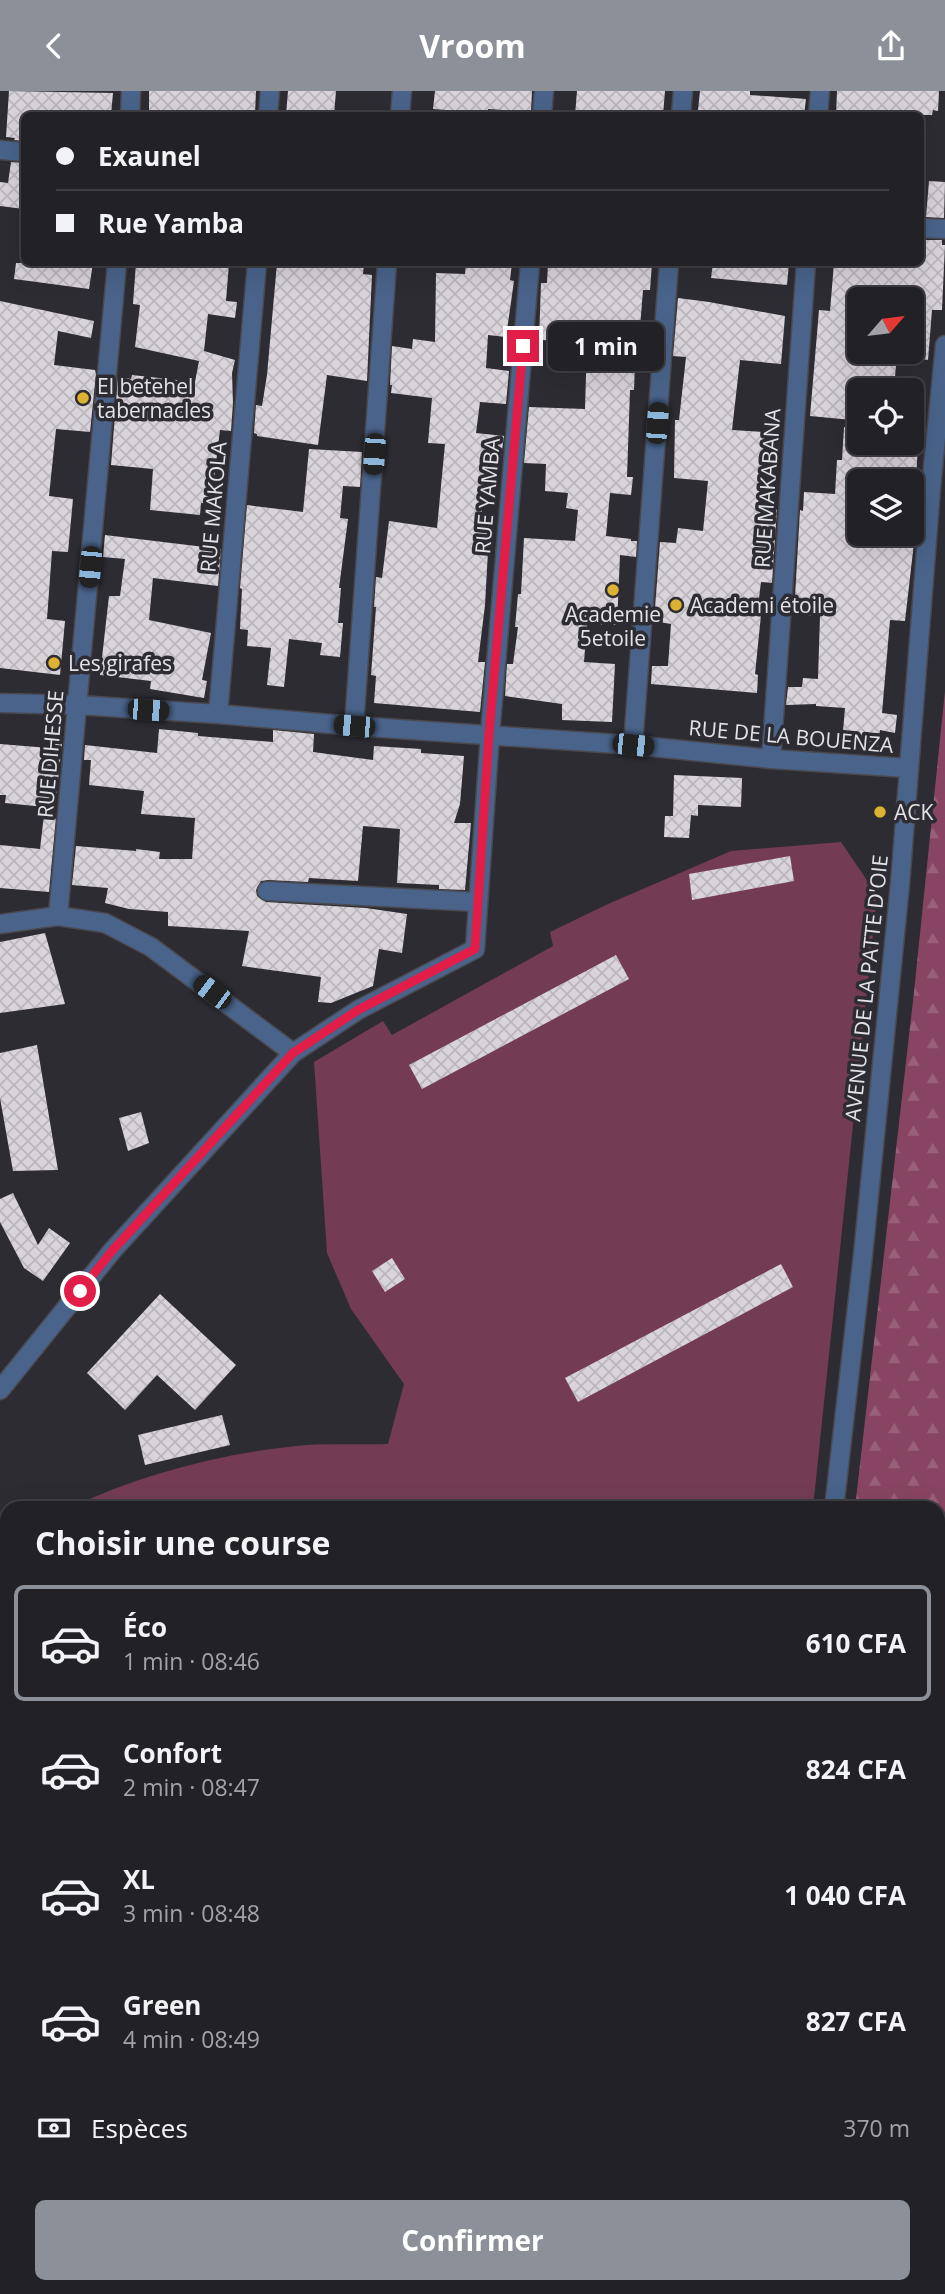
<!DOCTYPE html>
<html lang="fr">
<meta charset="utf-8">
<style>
:root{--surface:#222126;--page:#2e2e32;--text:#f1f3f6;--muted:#a2a3a7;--line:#3f3e43;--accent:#8c9099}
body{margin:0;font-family:"Open Sans",sans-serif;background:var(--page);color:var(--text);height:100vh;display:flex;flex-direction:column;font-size:26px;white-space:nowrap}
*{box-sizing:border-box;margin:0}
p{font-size:23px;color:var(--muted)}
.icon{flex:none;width:38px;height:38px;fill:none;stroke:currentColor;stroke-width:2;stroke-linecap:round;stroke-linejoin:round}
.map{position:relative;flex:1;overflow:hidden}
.drawer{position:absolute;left:0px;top:1410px;width:945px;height:793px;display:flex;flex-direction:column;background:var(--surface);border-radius:21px 21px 0 0;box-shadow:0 7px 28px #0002,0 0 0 2px var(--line)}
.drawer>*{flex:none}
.hud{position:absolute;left:21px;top:21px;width:903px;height:154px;border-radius:10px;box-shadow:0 7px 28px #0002,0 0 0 2px var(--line);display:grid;align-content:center;height:154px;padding:0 35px;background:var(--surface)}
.needle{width:46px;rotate:62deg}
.fabs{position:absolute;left:847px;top:196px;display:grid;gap:14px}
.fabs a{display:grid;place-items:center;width:77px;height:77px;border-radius:10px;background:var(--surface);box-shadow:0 7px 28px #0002,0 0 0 2px var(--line);font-size:35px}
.end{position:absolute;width:32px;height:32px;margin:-16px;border:9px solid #e11d48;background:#fff;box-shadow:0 0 0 4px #fff}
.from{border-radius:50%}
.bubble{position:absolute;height:49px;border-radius:10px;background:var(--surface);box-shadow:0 7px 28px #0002,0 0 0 2px var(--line);font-size:23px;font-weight:700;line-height:49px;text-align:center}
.car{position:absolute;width:21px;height:42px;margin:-21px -10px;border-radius:9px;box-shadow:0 0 5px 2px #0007;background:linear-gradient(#222 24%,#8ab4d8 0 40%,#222 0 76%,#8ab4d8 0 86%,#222 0)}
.hud b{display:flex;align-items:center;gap:24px;height:66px;font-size:26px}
.hud b+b{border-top:2px solid var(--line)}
.hud i{width:18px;height:18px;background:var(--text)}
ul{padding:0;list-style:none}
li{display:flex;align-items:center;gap:21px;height:116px;margin:0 14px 10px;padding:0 21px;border:4px solid transparent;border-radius:10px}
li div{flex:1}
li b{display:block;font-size:26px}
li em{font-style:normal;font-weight:700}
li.active{border-color:var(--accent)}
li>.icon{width:63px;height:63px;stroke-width:1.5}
h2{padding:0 35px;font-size:32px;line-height:84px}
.pay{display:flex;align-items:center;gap:18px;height:77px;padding:0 35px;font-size:26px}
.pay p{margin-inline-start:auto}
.button{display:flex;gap:14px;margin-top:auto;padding:14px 35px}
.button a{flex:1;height:80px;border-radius:10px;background:var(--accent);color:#fff;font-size:28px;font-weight:700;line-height:80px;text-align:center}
header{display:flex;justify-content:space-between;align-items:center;height:91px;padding:0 35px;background:var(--accent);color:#fff;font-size:32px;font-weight:700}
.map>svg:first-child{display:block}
.grass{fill:#733c53}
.forest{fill:url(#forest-firs)}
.building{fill:url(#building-cross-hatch)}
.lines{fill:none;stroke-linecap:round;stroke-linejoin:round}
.street-casing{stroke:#4a4950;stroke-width:21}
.street{stroke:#49638a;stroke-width:18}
.route{stroke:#e11d48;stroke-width:9}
.poi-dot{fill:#ddb233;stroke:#2d2c33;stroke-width:2.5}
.labels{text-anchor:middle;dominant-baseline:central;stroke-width:7;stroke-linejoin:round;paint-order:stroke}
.poi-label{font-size:21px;fill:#e3e3e7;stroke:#2d2c33;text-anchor:start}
.street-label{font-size:21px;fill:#e3e3e7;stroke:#2d2c33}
</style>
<header><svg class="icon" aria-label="back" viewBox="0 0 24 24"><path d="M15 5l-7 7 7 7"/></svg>Vroom<svg class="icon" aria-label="share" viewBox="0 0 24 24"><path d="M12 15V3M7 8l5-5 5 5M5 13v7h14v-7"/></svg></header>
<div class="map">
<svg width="945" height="2203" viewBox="0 0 945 2203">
<defs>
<pattern id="forest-firs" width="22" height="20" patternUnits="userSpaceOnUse" patternTransform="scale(1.75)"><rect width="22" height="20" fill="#884563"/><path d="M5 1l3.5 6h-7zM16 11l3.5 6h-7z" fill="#996079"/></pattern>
<pattern id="building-cross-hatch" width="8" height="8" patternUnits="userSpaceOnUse" patternTransform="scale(1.75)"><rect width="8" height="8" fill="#d9d3da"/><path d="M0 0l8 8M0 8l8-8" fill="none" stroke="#bbb6bc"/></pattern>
</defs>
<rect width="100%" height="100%" fill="#2d2c33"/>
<path class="grass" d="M 841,751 L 877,804 L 813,1417 L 67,1418 C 139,1384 217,1363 296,1355 C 326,1352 358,1354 388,1353 L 404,1293 L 351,1218 L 327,1162 L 314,971 L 383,930 L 392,944 L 553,855 L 550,841 L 608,813 L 731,760 Z
M 7,1456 L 7,2196 L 558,2196 L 547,2203 L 11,2203 L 0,2195 L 0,1462 Z"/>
<path class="forest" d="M 945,600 L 945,1958 L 938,1951 L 938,1418 L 855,1417 L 914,901 Z"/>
<path class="building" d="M 9,0 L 113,2 L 111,24 L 24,24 L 24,50 L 14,49 L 15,47 L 6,46 Z
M 149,0 L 256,0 L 255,24 L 149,24 Z
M 288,0 L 336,0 L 334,24 L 286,24 Z
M 435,0 L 532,0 L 531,21 L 488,18 L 488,24 L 470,24 L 470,21 L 433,18 Z
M 577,0 L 665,0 L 663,24 L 575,24 Z
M 700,0 L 750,0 L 750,4 L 806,8 L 804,24 L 733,24 L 698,19 Z
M 837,0 L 939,0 L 938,20 L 933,19 L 932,24 L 836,24 Z
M 11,71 L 24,72 L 24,118 L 0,115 L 0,91 L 8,92 Z
M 929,90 L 945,91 L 944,127 L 926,126 Z
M 925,149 L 942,149 L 942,154 L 945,154 L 942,219 L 932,219 L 928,269 L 912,267 L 912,208 L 856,205 L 852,261 L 897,261 L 894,299 L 854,299 L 852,329 L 810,325 L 819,219 L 830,220 L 834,172 L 922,172 Z
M 16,172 L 93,172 L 89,198 L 14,188 Z
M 136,172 L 229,172 L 226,210 L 237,211 L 235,227 L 208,223 L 204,260 L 235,269 L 232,282 L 233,312 L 231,340 L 220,339 L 211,413 L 201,412 L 200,424 L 150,419 L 153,378 L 111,374 L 118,286 L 131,288 L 132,284 L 195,291 L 199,270 L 135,256 L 140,214 L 133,213 Z
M 277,172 L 322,177 L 323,172 L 364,172 L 363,183 L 372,184 L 367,290 L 327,284 L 318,354 L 257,345 L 257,343 L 254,342 L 256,314 L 262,315 L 267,284 Z
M 466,172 L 512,172 L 510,189 L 514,190 L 506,246 L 488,244 L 486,277 L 509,280 L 506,313 L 480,311 L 476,342 L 504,345 L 497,394 L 484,393 L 480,441 L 489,442 L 485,514 L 478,571 L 485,571 L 480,621 L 374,612 L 376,585 L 371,584 L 376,516 L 374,516 L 376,486 L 382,487 L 389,430 L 437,437 L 445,353 L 428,352 L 432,307 L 391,302 L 392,294 L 390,294 L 392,255 L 412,258 L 413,248 L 435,251 L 436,182 L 465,183 Z
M 548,172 L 652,172 L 650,199 L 643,199 L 639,249 L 636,248 L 634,299 L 630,299 L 627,386 L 633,386 L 631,404 L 610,402 L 606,445 L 631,448 L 631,450 L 637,450 L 636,466 L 620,464 L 617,534 L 587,533 L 584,571 L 615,573 L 612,631 L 562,629 L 562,613 L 505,605 L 507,573 L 513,573 L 518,536 L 515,536 L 518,503 L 521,503 L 524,447 L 575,450 L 578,419 L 566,417 L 568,402 L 545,400 L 546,373 L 524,372 L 529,316 L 585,318 L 587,250 L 539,249 L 541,192 L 547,192 Z
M 713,172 L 789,172 L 787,194 L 711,187 Z
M 678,207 L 709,211 L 785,225 L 781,273 L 740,269 L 732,339 L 765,341 L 758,415 L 777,417 L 772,492 L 761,491 L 757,523 L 761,524 L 755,583 L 758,584 L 757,602 L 651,593 L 652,575 L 668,575 L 671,533 L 654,530 L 660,451 L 676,452 L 678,437 L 703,440 L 708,390 L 674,387 L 675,329 L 679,329 L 686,266 L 673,265 Z
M 0,210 L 94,230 L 91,247 L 58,240 L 54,274 L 95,279 L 96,283 L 90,341 L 56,338 L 49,405 L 73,408 L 68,461 L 52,460 L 47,528 L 65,530 L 60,584 L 0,577 Z
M 844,336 L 859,337 L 859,352 L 918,352 L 916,390 L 859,390 L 859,443 L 915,443 L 905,530 L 890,529 L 882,622 L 897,624 L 895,642 L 880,639 L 878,656 L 842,652 L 845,617 L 816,615 L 816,613 L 786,614 L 788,596 L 802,596 L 803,587 L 818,588 L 820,525 L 794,523 L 800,419 L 803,420 L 804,401 L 835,403 L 837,369 L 842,369 Z
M 309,358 L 362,361 L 360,396 L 343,395 L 340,427 L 348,428 L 339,497 L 341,497 L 338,532 L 343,532 L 340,566 L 320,564 L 322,552 L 289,548 L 284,596 L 267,594 L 271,557 L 247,555 L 248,539 L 240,538 L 242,498 L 240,497 L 247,414 L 303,421 Z
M 105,444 L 221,458 L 218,495 L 153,487 L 149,529 L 211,542 L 202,589 L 207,590 L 204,607 L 150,598 L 151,590 L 100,584 L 109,505 L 120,505 L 125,468 L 103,466 Z
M 159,638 L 198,642 L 198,645 L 273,651 L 273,639 L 314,643 L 313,661 L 373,669 L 374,655 L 421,658 L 421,662 L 464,665 L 460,713 L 454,732 L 471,732 L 465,799 L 439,798 L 439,794 L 397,792 L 400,738 L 363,735 L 358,790 L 309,787 L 308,791 L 268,789 L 261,790 L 256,799 L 257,805 L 266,811 L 366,817 L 407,823 L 402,862 L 379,858 L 373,895 L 331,912 L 318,911 L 321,886 L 242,875 L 249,840 L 168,835 L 168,821 L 129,818 L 105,812 L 108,797 L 72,794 L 76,755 L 136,760 L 136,758 L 160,761 L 159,768 L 192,768 L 195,727 L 141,723 L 144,700 L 89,694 L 91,669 L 84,669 L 85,654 L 157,662 Z
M 50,650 L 62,652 L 55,717 L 5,712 L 6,704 L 0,704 L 0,653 L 49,657 Z
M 674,684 L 742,687 L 741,716 L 698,714 L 698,725 L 691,724 L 689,747 L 664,746 L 665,725 L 673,725 Z
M 44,724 L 56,726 L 49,801 L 0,797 L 0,754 L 40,758 Z
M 790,765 L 794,790 L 692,809 L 689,783 Z
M 45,842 L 65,913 L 0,922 L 0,851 Z
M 616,864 L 629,888 L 422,998 L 409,974 Z
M 37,954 L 58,1079 L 13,1080 L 0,1007 L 0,962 Z
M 141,1021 L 149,1052 L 128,1060 L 119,1027 Z
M 13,1102 L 38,1154 L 49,1137 L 70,1152 L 43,1190 L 24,1177 L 0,1131 L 0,1108 Z
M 392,1167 L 405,1188 L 385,1201 L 372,1180 Z
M 781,1173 L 793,1196 L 578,1311 L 565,1287 Z
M 160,1203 L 236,1274 L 195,1319 L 157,1284 L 125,1319 L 87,1282 Z
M 222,1324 L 230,1354 L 145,1374 L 138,1344 Z"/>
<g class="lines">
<g class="street-casing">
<path id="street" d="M 130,24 L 131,0
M 268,24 L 270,0
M 400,24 L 402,0
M 542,24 L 544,0
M 681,24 L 683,0
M 818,24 L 820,0
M 0,59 L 24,61
M 920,137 L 945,138
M 0,612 L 78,614 L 218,623 L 354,635 L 633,654 L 771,668 L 908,677
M 218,623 L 257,172
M 354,635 L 387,172
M 633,654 L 669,172
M 771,668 L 806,172
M 267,800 L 478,811
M 58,825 L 117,172
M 0,833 L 58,825 L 105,832 L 151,856 L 293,962
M 0,1299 L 112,1160 L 293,962 L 358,919 L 475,858 L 490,643 L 530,172
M 834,1418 L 863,1164 L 900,793 L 931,397 L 945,254
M 627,2203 L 632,2196"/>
</g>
<use href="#street" class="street"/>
</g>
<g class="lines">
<path class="route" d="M 80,1200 L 112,1160 L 293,962 L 358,919 L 475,858 L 489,643 L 523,255"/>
</g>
<g class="poi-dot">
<circle cx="83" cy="307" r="7"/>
<circle cx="613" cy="499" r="7"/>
<circle cx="676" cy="514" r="7"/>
<circle cx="54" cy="572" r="7"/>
<circle cx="880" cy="721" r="7"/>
</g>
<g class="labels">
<g class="poi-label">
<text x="97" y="295">El betehel<tspan x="97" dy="24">tabernacles</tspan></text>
<text x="690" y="514">Academi étoile</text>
<text x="613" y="523" text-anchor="middle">Academie<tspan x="613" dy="24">5etoile</tspan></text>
<text x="68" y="572">Les girafes</text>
<text x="894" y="721">ACK</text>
</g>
<g class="street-label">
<text transform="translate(767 397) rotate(-86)">RUE MAKABANA</text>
<text transform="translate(487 405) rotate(-85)">RUE YAMBA</text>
<text transform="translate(213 416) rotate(-85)">RUE MAKOLA</text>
<text transform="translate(791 645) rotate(5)">RUE DE LA BOUENZA</text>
<text transform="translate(50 663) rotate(-85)">RUE DIHESSE</text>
<text transform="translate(866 897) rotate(-84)">AVENUE DE LA PATTE D'OIE</text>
</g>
</g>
</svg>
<div class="fabs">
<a><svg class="needle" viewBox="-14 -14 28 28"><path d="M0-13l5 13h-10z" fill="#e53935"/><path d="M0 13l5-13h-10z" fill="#a2a3a7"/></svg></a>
<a><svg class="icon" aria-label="locate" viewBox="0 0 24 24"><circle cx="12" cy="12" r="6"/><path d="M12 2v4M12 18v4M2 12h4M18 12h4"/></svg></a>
<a><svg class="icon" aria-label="layers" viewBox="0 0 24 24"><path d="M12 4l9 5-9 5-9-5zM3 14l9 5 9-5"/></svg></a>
</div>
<i class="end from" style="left:80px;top:1200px"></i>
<i class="end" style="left:523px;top:255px"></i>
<div class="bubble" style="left:548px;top:231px;width:116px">1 min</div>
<i class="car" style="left:657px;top:332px;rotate:4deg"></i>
<i class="car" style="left:374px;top:363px;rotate:184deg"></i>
<i class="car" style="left:90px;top:476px;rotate:185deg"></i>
<i class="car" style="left:148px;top:619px;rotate:94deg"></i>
<i class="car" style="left:354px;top:635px;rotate:275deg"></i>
<i class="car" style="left:633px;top:654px;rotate:96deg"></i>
<i class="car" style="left:212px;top:901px;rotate:307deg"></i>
<div class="hud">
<b><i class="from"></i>Exaunel</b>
<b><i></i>Rue Yamba</b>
</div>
<section class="drawer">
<h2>Choisir une course</h2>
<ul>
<li class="active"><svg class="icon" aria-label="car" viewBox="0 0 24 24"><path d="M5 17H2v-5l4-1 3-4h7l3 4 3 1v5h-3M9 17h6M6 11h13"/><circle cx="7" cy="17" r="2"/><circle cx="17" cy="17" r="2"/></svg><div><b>Éco</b><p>1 min · 08:46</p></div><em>610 CFA</em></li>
<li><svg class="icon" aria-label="car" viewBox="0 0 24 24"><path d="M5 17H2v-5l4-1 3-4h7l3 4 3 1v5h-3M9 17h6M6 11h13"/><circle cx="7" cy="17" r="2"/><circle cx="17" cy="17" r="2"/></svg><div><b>Confort</b><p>2 min · 08:47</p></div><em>824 CFA</em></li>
<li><svg class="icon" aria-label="car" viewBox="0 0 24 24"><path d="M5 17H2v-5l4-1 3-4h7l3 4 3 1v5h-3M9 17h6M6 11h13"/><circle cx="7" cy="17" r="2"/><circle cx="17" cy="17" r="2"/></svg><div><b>XL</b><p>3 min · 08:48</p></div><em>1 040 CFA</em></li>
<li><svg class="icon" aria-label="car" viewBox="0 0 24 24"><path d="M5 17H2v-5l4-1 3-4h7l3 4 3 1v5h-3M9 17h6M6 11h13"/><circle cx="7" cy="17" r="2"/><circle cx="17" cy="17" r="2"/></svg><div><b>Green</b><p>4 min · 08:49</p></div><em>827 CFA</em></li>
</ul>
<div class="pay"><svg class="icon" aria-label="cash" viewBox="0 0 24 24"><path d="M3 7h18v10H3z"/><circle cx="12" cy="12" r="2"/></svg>Espèces<p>370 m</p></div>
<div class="button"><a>Confirmer</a></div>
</section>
</div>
